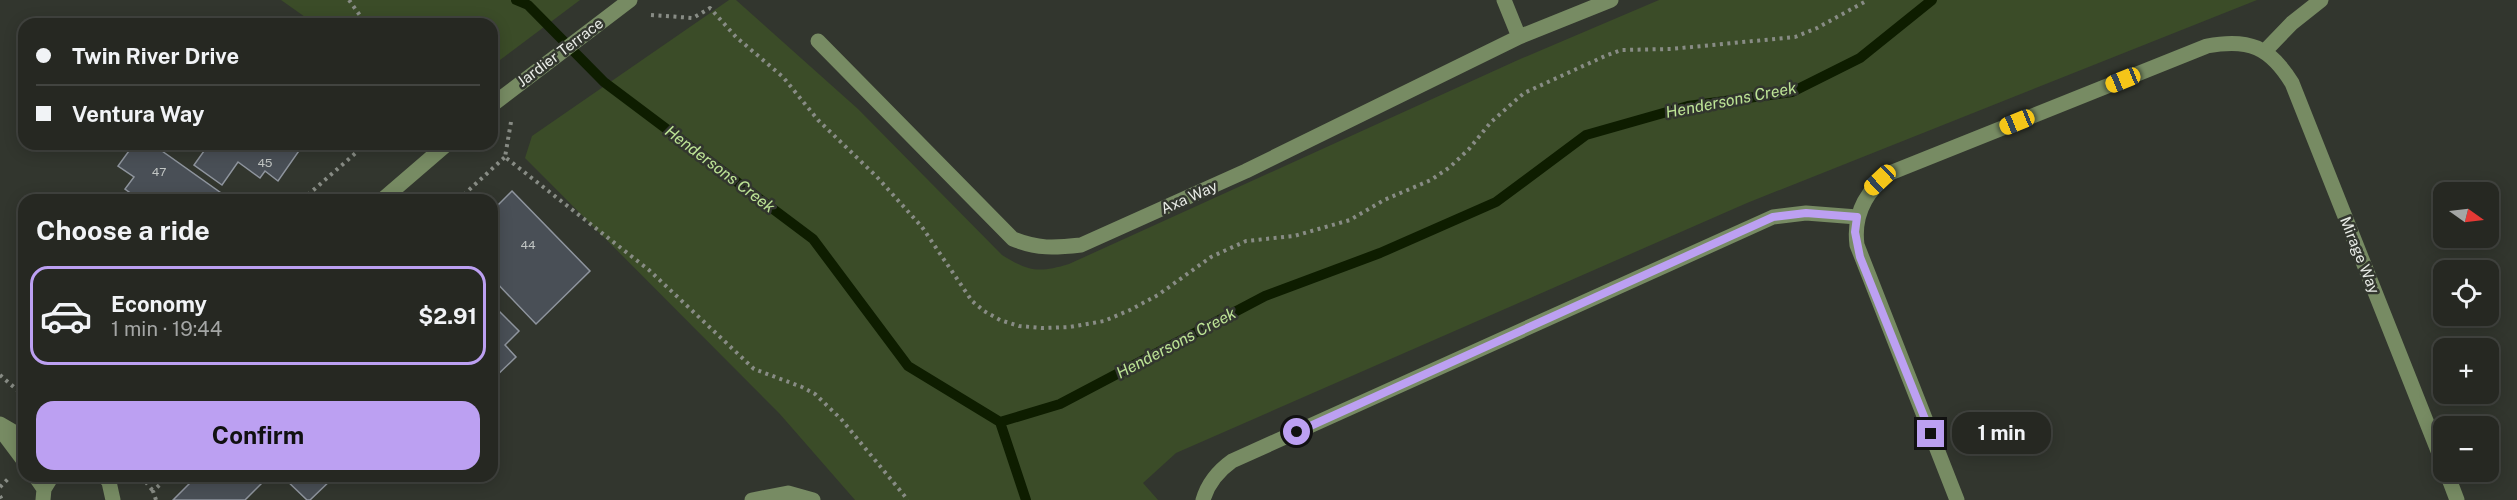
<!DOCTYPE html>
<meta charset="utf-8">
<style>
:root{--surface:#262822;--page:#2e302a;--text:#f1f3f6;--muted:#a4a6a5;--line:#424440;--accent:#bca0f2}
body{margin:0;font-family:"Public Sans",sans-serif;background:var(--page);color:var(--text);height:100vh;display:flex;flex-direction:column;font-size:22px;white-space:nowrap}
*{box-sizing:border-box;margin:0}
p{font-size:20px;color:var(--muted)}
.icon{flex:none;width:33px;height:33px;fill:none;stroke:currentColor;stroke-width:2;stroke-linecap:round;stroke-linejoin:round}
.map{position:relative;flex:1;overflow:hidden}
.details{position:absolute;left:18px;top:194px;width:480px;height:288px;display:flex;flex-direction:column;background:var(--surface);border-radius:18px;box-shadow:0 3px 15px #0003,0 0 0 2px var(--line)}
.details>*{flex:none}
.banner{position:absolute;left:18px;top:18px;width:480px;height:132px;border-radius:18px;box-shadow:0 3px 15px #0003,0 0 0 2px var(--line);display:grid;align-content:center;height:132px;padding:0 18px;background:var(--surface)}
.needle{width:39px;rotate:104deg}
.tools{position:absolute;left:2433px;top:182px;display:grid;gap:12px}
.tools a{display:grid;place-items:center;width:66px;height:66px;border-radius:12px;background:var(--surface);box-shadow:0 3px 15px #0003,0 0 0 2px var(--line);font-size:30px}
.end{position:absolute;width:27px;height:27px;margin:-14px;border:8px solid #bca0f2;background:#111;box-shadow:0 0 0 3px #111}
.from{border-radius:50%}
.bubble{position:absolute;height:42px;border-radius:18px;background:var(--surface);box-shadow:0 3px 15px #0003,0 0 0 2px var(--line);font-size:20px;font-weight:700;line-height:42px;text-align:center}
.car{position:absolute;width:18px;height:36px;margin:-18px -9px;border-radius:8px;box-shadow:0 0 4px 2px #0007;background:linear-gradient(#f5c518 24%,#345 0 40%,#f5c518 0 76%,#345 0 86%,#f5c518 0)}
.banner b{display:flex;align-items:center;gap:21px;height:57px;font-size:22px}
.banner b+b{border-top:2px solid var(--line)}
.banner i{width:15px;height:15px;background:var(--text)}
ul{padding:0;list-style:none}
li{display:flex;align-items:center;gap:18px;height:99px;margin:0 12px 9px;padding:0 6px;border:3px solid transparent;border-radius:18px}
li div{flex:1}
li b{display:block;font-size:22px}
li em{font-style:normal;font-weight:700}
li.on{border-color:var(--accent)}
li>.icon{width:54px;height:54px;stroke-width:1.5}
h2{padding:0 18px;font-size:27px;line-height:72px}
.primary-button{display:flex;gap:12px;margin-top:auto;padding:12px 18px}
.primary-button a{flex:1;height:69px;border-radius:18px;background:var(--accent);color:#111;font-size:24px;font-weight:700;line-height:69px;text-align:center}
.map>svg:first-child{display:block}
.green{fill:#3b4c28}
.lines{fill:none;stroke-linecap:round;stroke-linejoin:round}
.stream{stroke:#0e1d00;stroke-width:10}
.building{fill:#494f56;stroke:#8f959e;stroke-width:1.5}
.path{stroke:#888c85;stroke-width:4;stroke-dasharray:3 4.5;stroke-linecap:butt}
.minor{stroke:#778b63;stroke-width:15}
.route{stroke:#bca0f2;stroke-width:8}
.labels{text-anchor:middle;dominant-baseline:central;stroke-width:5;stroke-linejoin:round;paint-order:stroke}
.number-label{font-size:12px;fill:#c1c5c3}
.street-label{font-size:15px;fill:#e9ece7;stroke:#32362e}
.water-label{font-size:16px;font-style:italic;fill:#bde496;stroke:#32362e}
</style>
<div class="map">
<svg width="2517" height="500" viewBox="0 0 2517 500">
<rect width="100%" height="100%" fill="#32362e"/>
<path class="green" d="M 281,0 L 580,0 L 492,66 L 492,24 L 315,24 Z
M 729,0 L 736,0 L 858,109 L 1002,255 C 1029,272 1039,273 1069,264 L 1518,60 L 1659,0 L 2257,0 L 1747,203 L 1176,453 L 1143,483 L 1158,500 L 855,500 L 779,413 L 525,158 L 532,136 Z"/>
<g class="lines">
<path class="stream" d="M 516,0 L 528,5 L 604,82 L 813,239 L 908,366 L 1000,422 L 1060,404 L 1265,296 L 1380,253 L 1496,202 L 1586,135 L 1688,106 L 1792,92 L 1860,58 L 1932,0
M 1000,422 L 1026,500"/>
</g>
<path class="building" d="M 134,144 L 152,144 L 231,200 L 140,200 L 125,189 L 134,177 L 118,166 Z
M 209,144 L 296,144 L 301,148 L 278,181 L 265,171 L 260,178 L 238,162 L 222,185 L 194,165 Z
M 512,191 L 590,271 L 536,324 L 492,278 L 492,220 L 498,214 L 494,209 Z
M 492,304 L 519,331 L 505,345 L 516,357 L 492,380 Z
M 197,476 L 269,476 L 245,500 L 173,500 Z
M 282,476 L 335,476 L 310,500 L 307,500 Z"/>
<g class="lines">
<path class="path" d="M 349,0 L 366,24
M 651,15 L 693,18 L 710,8 L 736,37 L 783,77 L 818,120 L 877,177 L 922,227 L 972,301 L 984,311 L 1000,320 L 1019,326 L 1042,328 L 1070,327 L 1104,321 L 1130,310 L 1158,295 L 1211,257 L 1246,241 L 1294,236 L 1350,220 L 1384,200 L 1431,180 L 1450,167 L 1469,149 L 1491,122 L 1524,93 L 1605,56 L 1621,50 L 1671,49 L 1795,37 L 1817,28 L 1868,0
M 511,122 L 505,157 L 649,270 L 754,369 L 802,387 L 815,394 L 841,419 L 908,500
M 302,200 L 366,144
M 458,200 L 505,157
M 0,375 L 24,396
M 141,476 L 153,491
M 0,487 L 8,479
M 0,496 L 2,500
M 156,500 L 153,491 L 169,476"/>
<path class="minor" d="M 1504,0 L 1519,37
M 818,41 L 1013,239 C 1038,249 1054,248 1081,245 L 1246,171 L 1519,37 L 1611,0
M 2265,51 L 2292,23 L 2321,0
M 492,105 L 630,0
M 382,200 L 447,144
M 0,424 L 24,438
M 0,429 L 24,461
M 2446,471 L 2457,500
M 35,476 L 44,489
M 104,476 L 109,482 L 113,500
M 43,500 L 44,489 L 52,476
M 752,500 L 788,493 L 813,500
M 1203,500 C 1208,483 1218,471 1232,461 L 1773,217 L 1806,213 L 1857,217
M 1957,500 L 1857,245 C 1853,214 1866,191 1890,173 L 2207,46 C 2249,38 2270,47 2292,83 L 2444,466"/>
</g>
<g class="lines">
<path class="route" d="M 1297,432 L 1773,217 L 1806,213 L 1857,217 L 1855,232 L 1860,257 L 1931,434"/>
</g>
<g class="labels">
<g class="number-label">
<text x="265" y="163">45</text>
<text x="159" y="172">47</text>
<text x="528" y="245">44</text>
</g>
<g class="street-label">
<text transform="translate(560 52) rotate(-37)">Jardier Terrace</text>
<text transform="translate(1189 197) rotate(-24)">Axa Way</text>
<text transform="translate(2360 255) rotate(68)">Mirage Way</text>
</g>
<g class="water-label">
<text transform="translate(1731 100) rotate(-11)">Hendersons Creek</text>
<text transform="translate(720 169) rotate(37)">Hendersons Creek</text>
<text transform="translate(1176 343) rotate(-28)">Hendersons Creek</text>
</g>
</g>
</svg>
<div class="tools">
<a><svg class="needle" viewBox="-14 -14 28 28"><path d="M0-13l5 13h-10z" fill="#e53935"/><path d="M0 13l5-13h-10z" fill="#a4a6a5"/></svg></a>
<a><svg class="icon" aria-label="locate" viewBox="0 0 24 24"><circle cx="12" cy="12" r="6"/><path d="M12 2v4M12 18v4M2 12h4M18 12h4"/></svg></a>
<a>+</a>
<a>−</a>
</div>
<i class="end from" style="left:1297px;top:432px"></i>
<i class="end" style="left:1931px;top:434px"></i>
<div class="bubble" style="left:1952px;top:412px;width:99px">1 min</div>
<i class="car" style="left:2123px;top:80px;rotate:248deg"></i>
<i class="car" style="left:2017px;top:122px;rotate:248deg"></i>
<i class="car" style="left:1880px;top:180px;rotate:227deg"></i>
<div class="banner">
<b><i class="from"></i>Twin River Drive</b>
<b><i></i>Ventura Way</b>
</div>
<section class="details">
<h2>Choose a ride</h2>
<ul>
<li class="on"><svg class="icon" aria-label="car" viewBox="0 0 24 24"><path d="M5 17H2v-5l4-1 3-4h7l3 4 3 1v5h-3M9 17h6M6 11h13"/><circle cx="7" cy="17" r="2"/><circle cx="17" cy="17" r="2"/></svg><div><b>Economy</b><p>1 min · 19:44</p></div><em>$2.91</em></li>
</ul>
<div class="primary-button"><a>Confirm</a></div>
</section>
</div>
